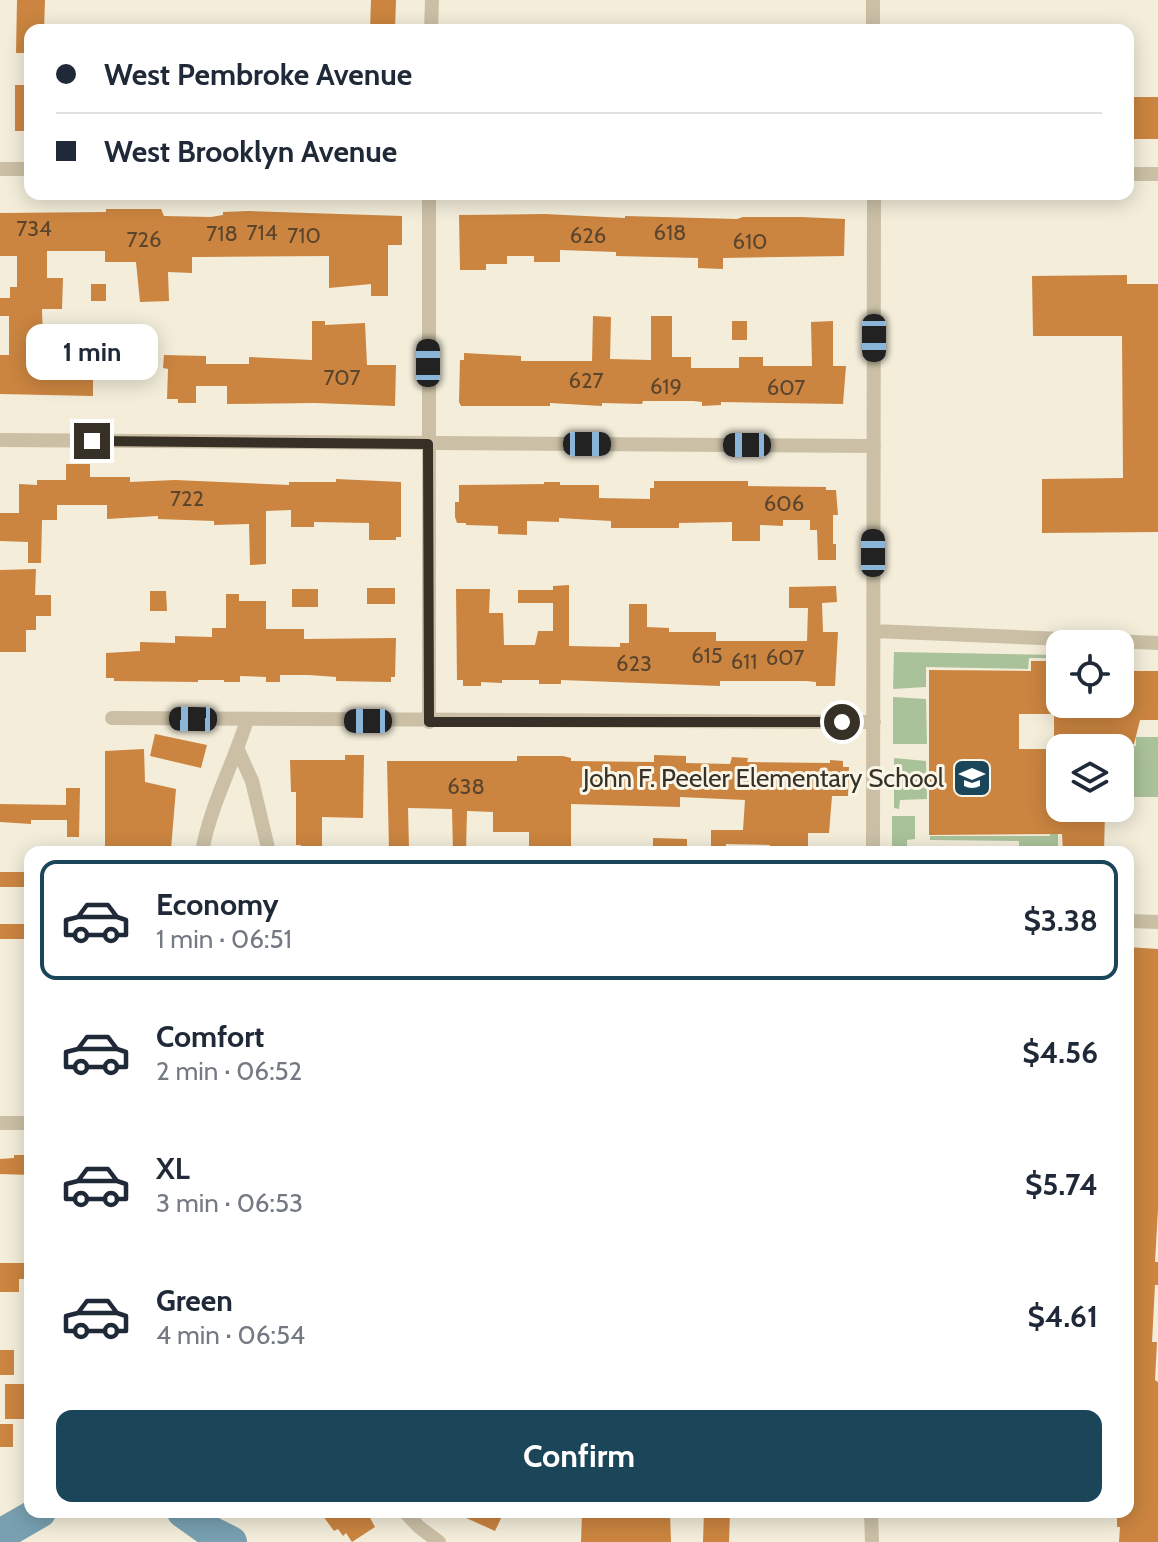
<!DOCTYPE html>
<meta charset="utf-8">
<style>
:root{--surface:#fff;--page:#f2f2f3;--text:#1f2937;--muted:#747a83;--line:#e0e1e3;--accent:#1b465a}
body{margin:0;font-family:Cabin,sans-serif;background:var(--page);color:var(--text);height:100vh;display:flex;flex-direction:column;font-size:30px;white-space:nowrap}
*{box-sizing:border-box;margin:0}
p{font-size:26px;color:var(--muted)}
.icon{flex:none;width:44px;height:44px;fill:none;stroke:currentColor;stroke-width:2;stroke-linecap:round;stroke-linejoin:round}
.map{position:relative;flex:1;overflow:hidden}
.side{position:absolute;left:24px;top:846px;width:1110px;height:672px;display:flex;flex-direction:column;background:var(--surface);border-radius:16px;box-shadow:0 4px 20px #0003}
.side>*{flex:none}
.top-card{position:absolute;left:24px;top:24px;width:1110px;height:176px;border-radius:16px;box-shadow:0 4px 20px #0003;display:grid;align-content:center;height:176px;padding:0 32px;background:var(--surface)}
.controls{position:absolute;left:1046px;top:630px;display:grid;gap:16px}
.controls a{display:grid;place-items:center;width:88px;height:88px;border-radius:16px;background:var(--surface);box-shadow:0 4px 20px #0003;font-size:40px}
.end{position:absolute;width:36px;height:36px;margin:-18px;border:10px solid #373027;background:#fff;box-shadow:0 0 0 4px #fff}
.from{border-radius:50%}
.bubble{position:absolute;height:56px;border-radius:16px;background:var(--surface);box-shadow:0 4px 20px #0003;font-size:26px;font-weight:800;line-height:56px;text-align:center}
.car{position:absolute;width:24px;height:48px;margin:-24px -12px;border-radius:10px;box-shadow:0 0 6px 2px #0007;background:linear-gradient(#222 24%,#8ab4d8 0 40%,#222 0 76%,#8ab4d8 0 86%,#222 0)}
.top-card b{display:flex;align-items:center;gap:28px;height:76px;font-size:30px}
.top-card b+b{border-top:2px solid var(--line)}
.top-card i{width:20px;height:20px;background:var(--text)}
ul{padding:14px 0 0;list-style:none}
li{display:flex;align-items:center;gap:24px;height:120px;margin:0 16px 12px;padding:0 16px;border:4px solid transparent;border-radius:16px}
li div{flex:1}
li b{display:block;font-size:30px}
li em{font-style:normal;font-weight:800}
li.current{border-color:var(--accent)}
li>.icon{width:72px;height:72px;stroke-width:1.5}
.action{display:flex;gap:16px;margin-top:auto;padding:16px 32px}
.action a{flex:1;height:92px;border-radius:16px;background:var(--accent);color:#fff;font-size:32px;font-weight:800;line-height:92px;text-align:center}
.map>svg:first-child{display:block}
.green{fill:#aac29a}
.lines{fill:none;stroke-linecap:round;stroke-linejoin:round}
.river{stroke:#78a0b1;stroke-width:32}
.building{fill:#cb8540}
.minor{stroke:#cbc0a6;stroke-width:14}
.route{stroke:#373027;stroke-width:10}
.labels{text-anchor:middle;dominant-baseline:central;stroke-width:6;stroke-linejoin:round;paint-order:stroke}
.number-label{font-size:22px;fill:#5c452d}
.poi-label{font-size:26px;fill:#373027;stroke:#faf6e7;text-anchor:end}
</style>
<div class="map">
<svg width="1158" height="1542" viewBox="0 0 1158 1542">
<rect width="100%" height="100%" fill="#f3edda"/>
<path class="green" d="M 894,652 L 1057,655 L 1058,689 L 1053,689 L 1053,658 L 1029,658 L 1028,669 L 926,667 L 926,687 L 893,689 Z
M 893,697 L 926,699 L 927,744 L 893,744 Z
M 1136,737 L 1158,737 L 1158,797 L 1128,797 L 1128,773 L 1120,773 L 1120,746 L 1136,746 Z
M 894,758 L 926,761 L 927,799 L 900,800 L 899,809 L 894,808 Z
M 892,816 L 915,816 L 915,839 L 907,840 L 907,852 L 892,852 Z
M 1051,818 L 1058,818 L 1058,846 L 1019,846 L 1019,841 L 930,840 L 930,836 L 1050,836 Z"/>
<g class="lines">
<path class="river" d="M 183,1512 L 211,1532 L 231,1542
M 0,1535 L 40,1512"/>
</g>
<path class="building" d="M 17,0 L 45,0 L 44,30 L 30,30 L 30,53 L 16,53 Z
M 371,0 L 396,0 L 395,30 L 370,30 Z
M 15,85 L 30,85 L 30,131 L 15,131 Z
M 1134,97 L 1158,97 L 1158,139 L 1132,139 Z
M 106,209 L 161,209 L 164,216 L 211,217 L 223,215 L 223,212 L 249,211 L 402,216 L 402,245 L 388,245 L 388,296 L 371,296 L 371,284 L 329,288 L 329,256 L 199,257 L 192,257 L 192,273 L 168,272 L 169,301 L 140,302 L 136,262 L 105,262 L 105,251 L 47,251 L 47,278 L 63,278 L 62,309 L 42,309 L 43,341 L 88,342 L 88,347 L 93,347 L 93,396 L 0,394 L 0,355 L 9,355 L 9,316 L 0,316 L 0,298 L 10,298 L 10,287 L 17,287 L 17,256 L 0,256 L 0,213 L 106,212 Z
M 545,214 L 625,218 L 625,216 L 737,219 L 743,217 L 801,217 L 845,219 L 844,256 L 723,258 L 723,269 L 698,268 L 698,258 L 616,256 L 616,252 L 560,250 L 560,262 L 534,262 L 534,256 L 507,256 L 507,264 L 486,264 L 486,270 L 460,270 L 459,215 Z
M 1127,275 L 1127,284 L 1158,284 L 1158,532 L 1042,533 L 1042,479 L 1123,478 L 1122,336 L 1033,336 L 1032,276 Z
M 91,284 L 106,284 L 106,301 L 91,301 Z
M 593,316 L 611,317 L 610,359 L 651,360 L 651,316 L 672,316 L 672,357 L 691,357 L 691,368 L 739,368 L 739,357 L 763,357 L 763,366 L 812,366 L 811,322 L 833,321 L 833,366 L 846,366 L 843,404 L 721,402 L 721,405 L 702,406 L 702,402 L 693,401 L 643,401 L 642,404 L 602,403 L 602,406 L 550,403 L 550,406 L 461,406 L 459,402 L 460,360 L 464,360 L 464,353 L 521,356 L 521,361 L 592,361 Z
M 312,321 L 325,321 L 325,325 L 365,323 L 367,365 L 396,365 L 395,406 L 315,403 L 227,404 L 227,386 L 196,386 L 196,403 L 178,403 L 178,399 L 167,399 L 168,369 L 163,368 L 164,355 L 206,356 L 206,364 L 249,364 L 249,357 L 312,360 Z
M 732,321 L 747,321 L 747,340 L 732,340 Z
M 66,464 L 90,464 L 90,477 L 130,477 L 130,482 L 175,480 L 289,485 L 289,482 L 336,482 L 336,479 L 401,482 L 401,537 L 396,537 L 396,540 L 369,540 L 369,523 L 314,522 L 314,527 L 291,527 L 291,510 L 266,511 L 266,564 L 250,565 L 249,524 L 214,525 L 214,521 L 158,519 L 158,516 L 107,519 L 107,505 L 57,505 L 57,520 L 42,520 L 41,563 L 28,563 L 28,542 L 0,541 L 0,513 L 19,513 L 19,484 L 37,485 L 37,480 L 66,480 Z
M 654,481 L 748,481 L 748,486 L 826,487 L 826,490 L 836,490 L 838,515 L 833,515 L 833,544 L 836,544 L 836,560 L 818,560 L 817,530 L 810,530 L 810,520 L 783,520 L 783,526 L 760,525 L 760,541 L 732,541 L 732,522 L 679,523 L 679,528 L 611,528 L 611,521 L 559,518 L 559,522 L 527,521 L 527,535 L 498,534 L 498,526 L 466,525 L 466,523 L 457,523 L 455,517 L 455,502 L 459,502 L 459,485 L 544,484 L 544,482 L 560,482 L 560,485 L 599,485 L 599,498 L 650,499 L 650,488 L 654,488 Z
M 36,569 L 35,595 L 51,595 L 51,616 L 36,616 L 36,630 L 26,630 L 26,652 L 0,652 L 0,570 Z
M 569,585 L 569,646 L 620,647 L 620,643 L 629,643 L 629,604 L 647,604 L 647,627 L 669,628 L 669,632 L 716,632 L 716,641 L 807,641 L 808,608 L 789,608 L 789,587 L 836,586 L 837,602 L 822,603 L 823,632 L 838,632 L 835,686 L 816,686 L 816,682 L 807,681 L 720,681 L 720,686 L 561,680 L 561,684 L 539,684 L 539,680 L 502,680 L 502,683 L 481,682 L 481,686 L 463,686 L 463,680 L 457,680 L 456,589 L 490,589 L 489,613 L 503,613 L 504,645 L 535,645 L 538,631 L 553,631 L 553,603 L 518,603 L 518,590 L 553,590 L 553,586 Z
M 367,588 L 395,588 L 395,604 L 367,604 Z
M 292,589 L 318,589 L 318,607 L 292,607 Z
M 150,591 L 166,591 L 167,611 L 150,611 Z
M 226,594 L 239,594 L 239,601 L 266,601 L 266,629 L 304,629 L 304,639 L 396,638 L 395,677 L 391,677 L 391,682 L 336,681 L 336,677 L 309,675 L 280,675 L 280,682 L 266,682 L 266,677 L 240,676 L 240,682 L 224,682 L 224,680 L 198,680 L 198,682 L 114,681 L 114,678 L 106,678 L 106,653 L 140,651 L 140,642 L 175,643 L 175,636 L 212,637 L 212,628 L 226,628 Z
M 1031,661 L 1051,661 L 1051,714 L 1019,714 L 1019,749 L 1060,749 L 1060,772 L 1050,772 L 1050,805 L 1060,805 L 1060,808 L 1105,810 L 1104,852 L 1063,852 L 1062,834 L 929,835 L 929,670 L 1031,671 Z
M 1120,671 L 1158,671 L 1158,720 L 1140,720 L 1134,744 L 1118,744 L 1118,748 L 1054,748 L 1054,704 L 1120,704 Z
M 155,734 L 207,745 L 201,768 L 150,756 Z
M 144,749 L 145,782 L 176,789 L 171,849 L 127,848 L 127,852 L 105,852 L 105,751 Z
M 345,755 L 364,755 L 363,818 L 322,817 L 322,852 L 300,852 L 301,845 L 296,845 L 296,792 L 291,792 L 290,760 L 345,760 Z
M 654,755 L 686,756 L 686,763 L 730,764 L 732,757 L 748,758 L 747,762 L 830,763 L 830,760 L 843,761 L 843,767 L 849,767 L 848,796 L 832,796 L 829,833 L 808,833 L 808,852 L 770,852 L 770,845 L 726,844 L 726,847 L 711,847 L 711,830 L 743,830 L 745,800 L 680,797 L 680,807 L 571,804 L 571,852 L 529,852 L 529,832 L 493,832 L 493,812 L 467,811 L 466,852 L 453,852 L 452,809 L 408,808 L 409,849 L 389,849 L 387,761 L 517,761 L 517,756 L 563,756 L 571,758 L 571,761 L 654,762 Z
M 66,788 L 80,788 L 79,837 L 67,837 L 67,820 L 31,820 L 31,824 L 0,822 L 0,804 L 66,805 Z
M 653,838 L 687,839 L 687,852 L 653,852 Z
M 0,872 L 30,872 L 30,887 L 0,887 Z
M 0,924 L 30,924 L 30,939 L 0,939 Z
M 1128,947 L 1158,949 L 1158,1209 L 1155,1262 L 1158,1262 L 1158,1285 L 1155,1285 L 1152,1342 L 1157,1342 L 1155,1380 L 1158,1382 L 1158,1542 L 1119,1542 L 1120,1527 L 1117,1527 L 1117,1512 L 1128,1512 L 1128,1128 L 1131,1090 L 1128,1090 Z
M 14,1155 L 30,1155 L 30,1175 L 0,1174 L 0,1159 L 14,1158 Z
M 0,1263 L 30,1263 L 30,1279 L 19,1279 L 19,1292 L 0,1292 Z
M 0,1350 L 14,1350 L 14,1375 L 0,1375 Z
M 5,1384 L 30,1384 L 30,1419 L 5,1419 Z
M 0,1424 L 13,1424 L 13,1447 L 0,1447 Z
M 320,1512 L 367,1512 L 375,1527 L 352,1542 L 346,1533 L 343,1536 L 338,1529 L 334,1531 Z
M 453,1512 L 504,1512 L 495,1531 Z
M 582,1512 L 605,1513 L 605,1517 L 654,1518 L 654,1512 L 670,1512 L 671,1542 L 581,1542 Z
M 704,1512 L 730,1512 L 729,1542 L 703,1542 Z"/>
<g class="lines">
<path class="minor" d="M 431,30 L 432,0
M 873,30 L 873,0
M 0,169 L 30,169
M 1128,174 L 1158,174
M 0,440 L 874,446
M 874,631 L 1158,643
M 112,718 L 874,722
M 429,722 L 429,194
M 238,750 L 252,781 L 269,852
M 202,852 C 210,806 233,765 247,720
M 873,852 L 874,194
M 1128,921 L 1158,922
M 0,1123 L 30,1123
M 405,1512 L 419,1527 L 439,1542
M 871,1512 L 872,1542"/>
</g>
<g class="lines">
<path class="route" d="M 92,441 L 428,444 L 429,722 L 842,722"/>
</g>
<defs>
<g id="school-square" transform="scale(2)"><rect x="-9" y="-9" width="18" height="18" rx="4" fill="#1b465a" stroke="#faf6e7"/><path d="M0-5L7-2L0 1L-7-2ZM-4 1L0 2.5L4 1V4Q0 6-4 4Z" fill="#fff"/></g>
</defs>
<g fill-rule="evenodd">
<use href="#school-square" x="972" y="778"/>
</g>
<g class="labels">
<g class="number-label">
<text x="34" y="228">734</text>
<text x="262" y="232">714</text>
<text x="670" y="232">618</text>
<text x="222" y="233">718</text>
<text x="304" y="235">710</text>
<text x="588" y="235">626</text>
<text x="144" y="239">726</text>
<text x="750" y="241">610</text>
<text x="342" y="377">707</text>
<text x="586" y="380">627</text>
<text x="666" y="386">619</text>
<text x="786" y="387">607</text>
<text x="187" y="498">722</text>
<text x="784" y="503">606</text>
<text x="707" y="655">615</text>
<text x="785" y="657">607</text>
<text x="744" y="661">611</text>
<text x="634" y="663">623</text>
<text x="466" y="786">638</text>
</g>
<g class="poi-label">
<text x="944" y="778">John F. Peeler Elementary School</text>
</g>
</g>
</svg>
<div class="controls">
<a><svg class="icon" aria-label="locate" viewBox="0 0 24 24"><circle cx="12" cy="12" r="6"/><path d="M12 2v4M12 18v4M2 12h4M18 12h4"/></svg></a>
<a><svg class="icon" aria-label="layers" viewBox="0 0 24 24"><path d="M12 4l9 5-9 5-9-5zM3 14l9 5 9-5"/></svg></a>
</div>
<i class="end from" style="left:842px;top:722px"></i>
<i class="end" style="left:92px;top:441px"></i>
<div class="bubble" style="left:26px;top:324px;width:132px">1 min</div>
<i class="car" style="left:874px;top:338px;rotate:180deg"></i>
<i class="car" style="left:428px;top:363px;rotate:0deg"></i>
<i class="car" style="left:587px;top:444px;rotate:90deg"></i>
<i class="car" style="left:747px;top:445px;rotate:270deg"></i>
<i class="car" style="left:873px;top:553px;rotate:0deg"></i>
<i class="car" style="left:193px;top:719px;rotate:271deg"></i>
<i class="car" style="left:368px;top:721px;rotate:270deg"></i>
<div class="top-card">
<b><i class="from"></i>West Pembroke Avenue</b>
<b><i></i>West Brooklyn Avenue</b>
</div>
<section class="side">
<ul>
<li class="current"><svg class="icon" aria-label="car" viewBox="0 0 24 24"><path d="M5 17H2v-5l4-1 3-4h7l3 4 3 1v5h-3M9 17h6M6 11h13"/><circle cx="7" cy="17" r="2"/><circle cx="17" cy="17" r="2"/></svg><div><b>Economy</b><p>1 min · 06:51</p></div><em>$3.38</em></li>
<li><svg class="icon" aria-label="car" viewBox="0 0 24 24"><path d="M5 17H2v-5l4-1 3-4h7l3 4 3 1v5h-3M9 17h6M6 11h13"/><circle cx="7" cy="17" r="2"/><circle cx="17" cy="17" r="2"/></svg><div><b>Comfort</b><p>2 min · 06:52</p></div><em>$4.56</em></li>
<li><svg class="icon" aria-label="car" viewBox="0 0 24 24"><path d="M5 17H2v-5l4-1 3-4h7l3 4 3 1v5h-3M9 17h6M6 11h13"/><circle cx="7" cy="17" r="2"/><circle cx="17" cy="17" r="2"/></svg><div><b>XL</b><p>3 min · 06:53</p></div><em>$5.74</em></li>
<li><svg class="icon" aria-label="car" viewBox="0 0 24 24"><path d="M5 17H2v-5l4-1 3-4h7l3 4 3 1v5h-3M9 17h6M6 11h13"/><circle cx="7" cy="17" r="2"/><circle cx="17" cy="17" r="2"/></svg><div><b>Green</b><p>4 min · 06:54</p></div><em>$4.61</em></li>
</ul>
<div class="action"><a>Confirm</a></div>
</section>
</div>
